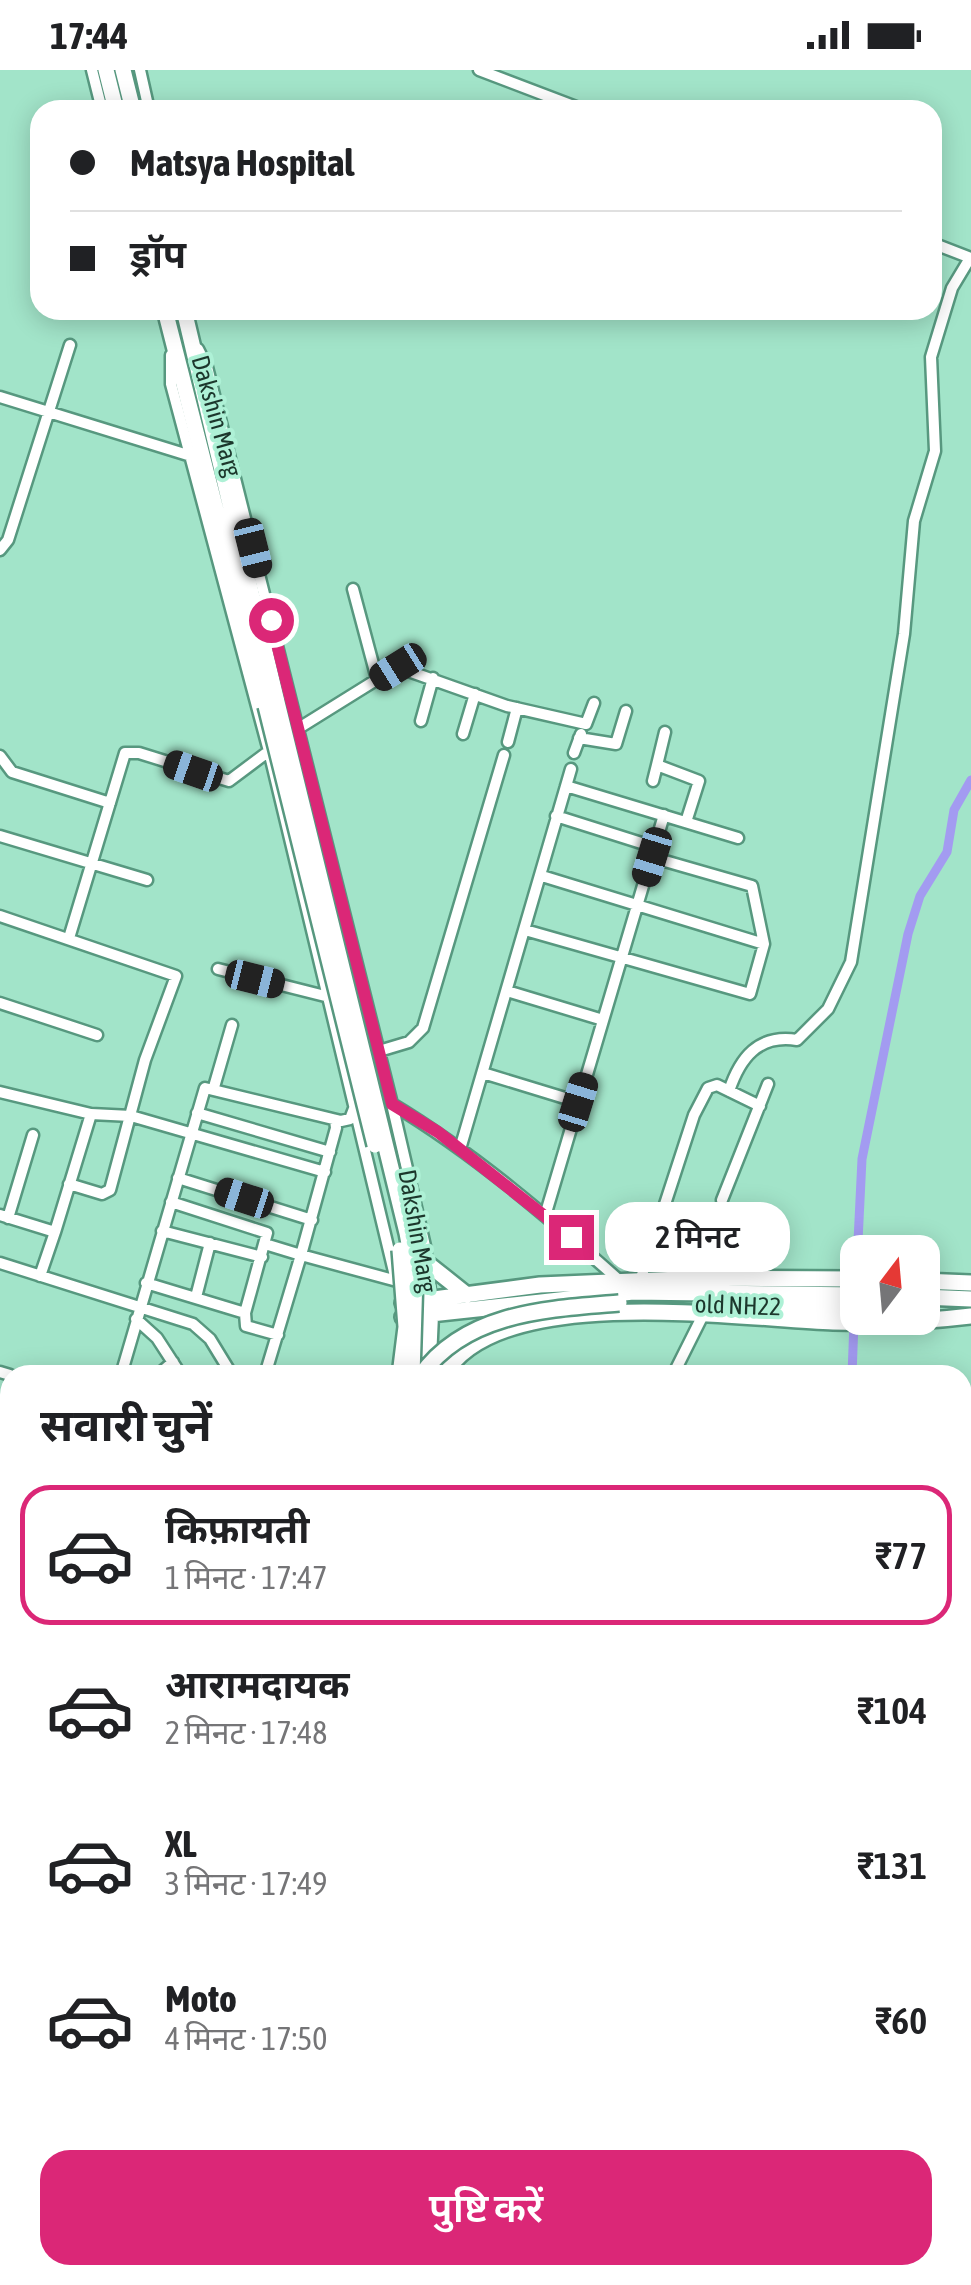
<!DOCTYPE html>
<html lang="hi">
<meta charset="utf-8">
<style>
:root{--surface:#fff;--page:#f6f6f6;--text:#202124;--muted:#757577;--line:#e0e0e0;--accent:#db2777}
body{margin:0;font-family:"Asap Condensed","Noto Sans Devanagari",sans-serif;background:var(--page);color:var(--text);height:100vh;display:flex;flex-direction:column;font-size:38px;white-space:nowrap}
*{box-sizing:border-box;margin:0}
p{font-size:32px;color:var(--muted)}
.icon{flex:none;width:55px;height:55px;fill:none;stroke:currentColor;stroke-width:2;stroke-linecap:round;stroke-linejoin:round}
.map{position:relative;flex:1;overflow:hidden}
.side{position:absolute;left:0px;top:1295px;width:972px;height:920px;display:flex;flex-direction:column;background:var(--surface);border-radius:30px 30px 0 0;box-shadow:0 5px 25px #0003}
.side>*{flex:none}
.banner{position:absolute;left:30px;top:30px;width:912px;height:220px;border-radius:30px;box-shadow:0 5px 25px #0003;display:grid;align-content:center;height:220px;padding:0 40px;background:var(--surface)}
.needle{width:65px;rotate:16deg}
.buttons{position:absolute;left:840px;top:1165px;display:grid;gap:20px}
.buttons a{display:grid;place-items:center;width:100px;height:100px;border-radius:20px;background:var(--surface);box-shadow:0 5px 25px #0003;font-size:50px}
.end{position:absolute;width:45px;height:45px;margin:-22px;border:12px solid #db2777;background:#fff;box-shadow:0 0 0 5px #fff}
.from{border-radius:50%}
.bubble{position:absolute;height:70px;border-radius:30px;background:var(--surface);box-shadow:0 5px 25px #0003;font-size:32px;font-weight:600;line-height:70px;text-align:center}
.car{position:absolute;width:30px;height:60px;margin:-30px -15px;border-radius:12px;box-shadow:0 0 8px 2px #0007;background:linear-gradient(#222 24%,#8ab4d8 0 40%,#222 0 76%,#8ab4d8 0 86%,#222 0)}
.banner b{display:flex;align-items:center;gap:35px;height:95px;font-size:38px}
.banner b+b{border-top:2px solid var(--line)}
.banner i{width:25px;height:25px;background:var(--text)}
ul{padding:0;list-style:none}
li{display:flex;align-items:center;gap:30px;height:140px;margin:0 20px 15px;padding:0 20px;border:5px solid transparent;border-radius:30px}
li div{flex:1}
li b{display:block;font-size:38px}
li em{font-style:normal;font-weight:600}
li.active{border-color:var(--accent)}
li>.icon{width:90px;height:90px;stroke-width:1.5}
h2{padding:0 40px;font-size:45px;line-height:120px}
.button{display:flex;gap:20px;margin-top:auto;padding:20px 40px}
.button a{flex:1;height:115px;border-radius:30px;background:var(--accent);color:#fff;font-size:40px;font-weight:600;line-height:115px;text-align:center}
.status{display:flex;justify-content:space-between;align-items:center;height:70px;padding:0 50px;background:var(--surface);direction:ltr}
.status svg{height:28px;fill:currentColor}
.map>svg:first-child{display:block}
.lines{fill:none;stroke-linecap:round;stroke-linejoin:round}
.canal{stroke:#a39bf1;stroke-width:9}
.minor-casing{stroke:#57987f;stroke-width:15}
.highway-casing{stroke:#57987f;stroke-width:20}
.minor{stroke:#fff;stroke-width:10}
.highway{stroke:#fff;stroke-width:15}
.highway-bridge-casing{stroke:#57987f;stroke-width:20;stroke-linecap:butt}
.highway-bridge{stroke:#fff;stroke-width:15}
.route{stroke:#db2777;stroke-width:12}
.labels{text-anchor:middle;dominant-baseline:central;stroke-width:8;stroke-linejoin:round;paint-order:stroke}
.street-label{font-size:25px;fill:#1c372c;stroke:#aef1d6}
</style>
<div class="status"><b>17:44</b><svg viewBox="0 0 49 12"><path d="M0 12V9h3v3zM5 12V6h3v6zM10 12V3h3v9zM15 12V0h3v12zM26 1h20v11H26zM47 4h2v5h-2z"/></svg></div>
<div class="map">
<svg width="971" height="2215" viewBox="0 0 971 2215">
<rect width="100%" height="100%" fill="#a2e4c9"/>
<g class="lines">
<path class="canal" d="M 856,1212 L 862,1089 L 908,864 L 920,826 L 947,782 L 954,740 L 971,710
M 852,1305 L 854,1252
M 940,2205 L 941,2215"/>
<g class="minor-casing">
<path id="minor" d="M 92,0 L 102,40
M 140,0 L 149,40
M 479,0 L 584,40
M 932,173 L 971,188
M 198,279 L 207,297 L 392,1034 L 425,1176 L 431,1230
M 171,285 L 171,314 L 269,681 L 396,1210
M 0,327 L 191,386
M 0,480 L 8,470 L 70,275
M 353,519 L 377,609
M 421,651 L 433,608
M 299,658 L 397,597 L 507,636 L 586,654 L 594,633
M 665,662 L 657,695 L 699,711 L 686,752
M 463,664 L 475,624
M 579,668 L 616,674 L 626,641
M 508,672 L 517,638
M 574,683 L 581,664
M 0,686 L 12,702 L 110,733
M 653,711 L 657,695
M 566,716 L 738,768
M 556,746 L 654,777
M 0,766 L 147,810
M 542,806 L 764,874
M 0,846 L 176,906 L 145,990 L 110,1120 L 102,1124 L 69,1114
M 525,860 L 750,924 L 764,874 L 752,816 L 651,787
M 69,868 L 125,683 L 139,683 L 229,711 L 269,681
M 218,899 L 329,927
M 507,921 L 603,950
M 0,933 L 97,965
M 379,981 L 409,972 L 423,958 L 504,685
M 483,1003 L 578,1032
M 214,1017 L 232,955
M 729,1021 C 740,988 758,964 797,970 L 828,939 L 851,892 L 904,564 L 914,451 L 935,381 L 931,287 L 952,218 L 970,188
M 0,1022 L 91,1044 L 131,1046 L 325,1102
M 392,1034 C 475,1084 548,1147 620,1211
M 197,1043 L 330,1082
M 460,1079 L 571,699
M 178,1108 L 312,1150
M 722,1130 L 768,1014
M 171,1132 L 267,1163 L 245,1243
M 0,1145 L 55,1162 L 40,1206
M 545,1146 L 664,745
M 8,1148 L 33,1065
M 162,1161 L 262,1187
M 55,1162 L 91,1044
M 265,1174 L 301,1185 L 336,1058 L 335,1050
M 0,1193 L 193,1254 L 210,1269 L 232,1305
M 749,1208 L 758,1169
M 640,1211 L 694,1045 L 708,1018 L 717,1015 L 760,1036
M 146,1213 L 245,1243 L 246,1256 L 278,1265
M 196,1227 L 210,1173
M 136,1249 L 157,1268 L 181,1305
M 0,1302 L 10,1305
M 121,1305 L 205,1018 L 341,1051 L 350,1049 L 355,1036
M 158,1305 L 173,1292
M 265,1305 L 301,1185 L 397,1211
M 673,1305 L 704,1243
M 0,1351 L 10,1354
M 0,1400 L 10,1403
M 0,1478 L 6,1462
M 0,1519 L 10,1523
M 0,1572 L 10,1538
M 0,1672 L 10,1638
M 0,1692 L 10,1689
M 0,1740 L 10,1761
M 0,1799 L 10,1796
M 0,1834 L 10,1830
M 0,1891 L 4,1875
M 0,1918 L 10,1921
M 0,2000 L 10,1966
M 0,2040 L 10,2043
M 0,2149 L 10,2152
M 183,2205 L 214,2215
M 400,2205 L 433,2215
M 617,2205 L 650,2215
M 727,2205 L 735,2215
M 799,2205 L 811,2215
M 38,2215 L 41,2205
M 261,2215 L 263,2205
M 331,2215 L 333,2205
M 361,2215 L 364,2205
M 382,2215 L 384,2205
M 445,2215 L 448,2205
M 502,2215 L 505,2205
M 554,2215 L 557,2205
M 583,2215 L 586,2205
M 764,2215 L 772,2205
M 836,2215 L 844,2205"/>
</g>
<g class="highway-casing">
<path id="highway" d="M 106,0 L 116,40
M 123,0 L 133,40
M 165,240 L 266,636
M 184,240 L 277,632
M 428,1194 L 467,1225
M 922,1211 L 971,1213
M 922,1227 L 971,1229
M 403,1233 L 540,1215 L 703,1208 L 858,1209
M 757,1236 L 858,1239
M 403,1247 L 633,1222 L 858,1225
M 428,1300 L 431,1234
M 444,1305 C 498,1211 740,1249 833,1252 C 880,1253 924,1252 971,1246
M 0,1809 L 10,1806
M 0,1826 L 10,1822
M 231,2215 L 233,2205
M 243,2215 L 245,2205"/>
</g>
<use href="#minor" class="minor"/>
<use href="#highway" class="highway"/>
<g class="highway-bridge-casing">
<path id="highway-bridge" d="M 277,632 L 407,1163 L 415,1206 L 412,1305
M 266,636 L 375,1075
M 400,1180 L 406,1257 L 400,1305
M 421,1305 C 466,1242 548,1239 619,1233"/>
</g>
<use href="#highway-bridge" class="highway-bridge"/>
</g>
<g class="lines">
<path class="route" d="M 271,550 L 392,1034 L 438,1062 L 571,1167"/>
</g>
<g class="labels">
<g class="street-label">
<text transform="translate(217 346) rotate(74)">Dakshin Marg</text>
<text transform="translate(418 1161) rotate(80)">Dakshin Marg</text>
<text transform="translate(738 1235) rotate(2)">old NH22</text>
</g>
</g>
</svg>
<div class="buttons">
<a><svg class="needle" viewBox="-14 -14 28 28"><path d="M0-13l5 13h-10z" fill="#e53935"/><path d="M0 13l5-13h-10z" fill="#757577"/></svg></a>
</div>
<i class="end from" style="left:271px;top:550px"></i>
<i class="end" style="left:571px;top:1167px"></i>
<div class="bubble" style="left:605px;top:1132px;width:185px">2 मिनट</div>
<i class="car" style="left:253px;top:478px;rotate:166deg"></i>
<i class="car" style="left:398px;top:597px;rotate:238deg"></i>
<i class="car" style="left:193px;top:701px;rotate:289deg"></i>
<i class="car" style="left:652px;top:787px;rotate:197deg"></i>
<i class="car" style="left:255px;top:909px;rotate:104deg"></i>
<i class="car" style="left:578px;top:1032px;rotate:17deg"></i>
<i class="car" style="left:244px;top:1128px;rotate:288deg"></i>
<div class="banner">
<b><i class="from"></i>Matsya Hospital</b>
<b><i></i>ड्रॉप</b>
</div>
<section class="side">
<h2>सवारी चुनें</h2>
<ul>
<li class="active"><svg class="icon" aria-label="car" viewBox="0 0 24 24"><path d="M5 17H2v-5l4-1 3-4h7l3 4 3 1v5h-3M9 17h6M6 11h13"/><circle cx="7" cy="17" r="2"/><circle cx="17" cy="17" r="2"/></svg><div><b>किफ़ायती</b><p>1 मिनट · 17:47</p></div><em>₹77</em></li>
<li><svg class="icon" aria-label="car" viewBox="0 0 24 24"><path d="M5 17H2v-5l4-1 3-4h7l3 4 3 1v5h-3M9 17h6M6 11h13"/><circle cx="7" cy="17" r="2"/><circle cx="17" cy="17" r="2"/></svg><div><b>आरामदायक</b><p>2 मिनट · 17:48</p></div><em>₹104</em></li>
<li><svg class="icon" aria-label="car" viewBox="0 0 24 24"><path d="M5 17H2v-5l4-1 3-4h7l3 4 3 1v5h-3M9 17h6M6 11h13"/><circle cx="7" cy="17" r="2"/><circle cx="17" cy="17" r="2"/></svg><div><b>XL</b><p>3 मिनट · 17:49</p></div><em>₹131</em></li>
<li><svg class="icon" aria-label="car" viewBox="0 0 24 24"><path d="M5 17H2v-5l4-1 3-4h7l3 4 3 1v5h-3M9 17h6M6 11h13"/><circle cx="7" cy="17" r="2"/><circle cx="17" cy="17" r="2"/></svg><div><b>Moto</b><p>4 मिनट · 17:50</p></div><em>₹60</em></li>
</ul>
<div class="button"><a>पुष्टि करें</a></div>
</section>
</div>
